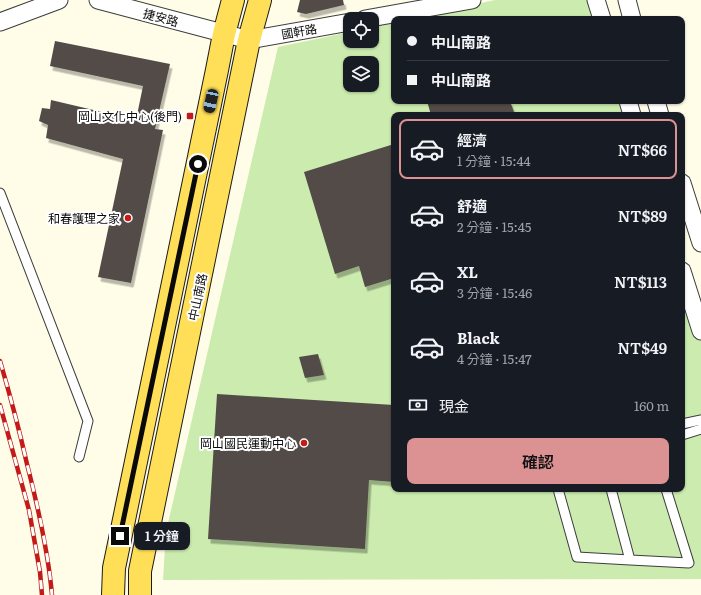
<!DOCTYPE html>
<html lang="zh-TW">
<meta charset="utf-8">
<style>
:root{--surface:#171b24;--page:#242831;--text:#f1f3f6;--muted:#9ea1a6;--line:#363941;--accent:#dc9293}
body{margin:0;font-family:Literata,"Noto Sans TC",serif;background:var(--page);color:var(--text);height:100vh;display:flex;flex-direction:column;font-size:15px;white-space:nowrap}
*{box-sizing:border-box;margin:0}
p{font-size:13px;color:var(--muted)}
.icon{flex:none;width:22px;height:22px;fill:none;stroke:currentColor;stroke-width:2;stroke-linecap:round;stroke-linejoin:round}
.map{position:relative;flex:1;overflow:hidden}
.details{position:absolute;left:391px;top:112px;width:294px;height:380px;display:flex;flex-direction:column;background:var(--surface);border-radius:8px;box-shadow:0 1px 3px #0004}
.details>*{flex:none}
.top-card{position:absolute;left:391px;top:16px;width:294px;height:88px;border-radius:8px;box-shadow:0 1px 3px #0004;display:grid;align-content:center;height:88px;padding:0 16px;background:var(--surface)}
.buttons{position:absolute;left:343px;top:12px;display:grid;gap:8px}
.buttons a{display:grid;place-items:center;width:36px;height:36px;border-radius:8px;background:var(--surface);box-shadow:0 1px 3px #0004;font-size:20px}
.end{position:absolute;width:18px;height:18px;margin:-9px;border:5px solid #0a0a0a;background:#fff;box-shadow:0 0 0 2px #fff}
.from{border-radius:50%}
.bubble{position:absolute;height:28px;border-radius:8px;background:var(--surface);box-shadow:0 1px 3px #0004;font-size:13px;font-weight:600;line-height:28px;text-align:center}
.car{position:absolute;width:12px;height:24px;margin:-12px -6px;border-radius:5px;box-shadow:0 0 3px 1px #0007;background:linear-gradient(#222 24%,#8ab4d8 0 40%,#222 0 76%,#8ab4d8 0 86%,#222 0)}
.top-card b{display:flex;align-items:center;gap:14px;height:38px;font-size:15px}
.top-card b+b{border-top:1px solid var(--line)}
.top-card i{width:10px;height:10px;background:var(--text)}
ul{padding:7px 0 0;list-style:none}
li{display:flex;align-items:center;gap:12px;height:60px;margin:0 8px 6px;padding:0 8px;border:2px solid transparent;border-radius:8px}
li div{flex:1}
li b{display:block;font-size:15px}
li em{font-style:normal;font-weight:600}
li.on{border-color:var(--accent)}
li>.icon{width:36px;height:36px;stroke-width:1.5}
.pay{display:flex;align-items:center;gap:10px;height:44px;padding:0 16px;font-size:15px}
.pay p{margin-inline-start:auto}
.cta{display:flex;gap:8px;margin-top:auto;padding:8px 16px}
.cta a{flex:1;height:46px;border-radius:8px;background:var(--accent);color:#111;font-size:16px;font-weight:600;line-height:46px;text-align:center}
.map>svg:first-child{display:block}
.green{fill:#cbebaf;fill-rule:evenodd}
.building{fill:#534c46;filter:url(#shadow)}
.lines{fill:none;stroke-linecap:round;stroke-linejoin:round}
.lane-casing{stroke:#3d3d3d;stroke-width:11}
.street-casing{stroke:#3d3d3d;stroke-width:19}
.primary-casing{stroke:#1b1b1b;stroke-width:24}
.lane{stroke:#fff;stroke-width:9}
.street{stroke:#fff;stroke-width:17}
.primary{stroke:#ffdf57;stroke-width:22}
.rail-casing{stroke:#c21b1a;stroke-width:4.5}
.rail{stroke:#fff;stroke-width:3;stroke-dasharray:9;stroke-linecap:butt}
.route{stroke:#0a0a0a;stroke-width:5}
.poi-dot{fill:#c21b1a;stroke:#fff;stroke-width:1.5}
.labels{text-anchor:middle;dominant-baseline:central;stroke-width:4;stroke-linejoin:round;paint-order:stroke}
.street-label{font-size:12px;fill:#0a0a0a;stroke:#fff}
.poi-label{font-size:12px;fill:#0a0a0a;stroke:#fff;text-anchor:end}
</style>
<div class="map">
<svg width="701" height="595" viewBox="0 0 701 595">
<defs>
<filter id="shadow"><feDropShadow dx="2.5" dy="4.5" stdDeviation="0" flood-color="#0004"/></filter>
</defs>
<rect width="100%" height="100%" fill="#fffce7"/>
<path class="green" d="M 495,0 L 596,0 L 602,19 L 407,19 Z
M 394,22 L 394,101 L 628,101 L 632,115 L 394,115 L 394,489 L 682,489 L 682,274 L 701,335 L 701,579 L 163,580 L 166,532 L 278,47 L 350,32 L 350,41 L 372,41 L 372,27 ZM 350,63 L 372,63 L 372,85 L 350,85 Z"/>
<path class="building" d="M 300,0 L 343,0 L 344,5 L 306,14 L 297,12 Z
M 55,41 L 170,64 L 155,129 L 163,130 L 131,283 L 98,277 L 123,159 L 46,138 L 48,125 L 39,121 L 42,108 L 50,109 L 51,100 L 136,120 L 143,86 L 50,66 Z
M 427,101 L 510,101 L 515,115 L 431,115 Z
M 394,144 L 394,278 L 365,287 L 359,266 L 335,274 L 304,172 Z
M 318,354 L 324,375 L 305,378 L 299,357 Z
M 217,394 L 394,405 L 394,482 L 369,480 L 365,549 L 208,539 Z"/>
<g class="lines">
<g class="lane-casing">
<path id="lane" d="M 0,193 L 88,421 L 79,457
M 682,424 L 701,420
M 682,435 L 701,429
M 558,489 L 577,557 L 630,560
M 611,489 L 630,560 L 689,563 L 666,489"/>
</g>
<g class="street-casing">
<path id="street" d="M 98,0 L 249,40 L 350,22
M 596,0 L 602,19
M 627,0 L 632,19
M 365,19 L 472,0
M 0,22 L 59,0
M 628,101 L 632,115
M 656,101 L 660,115
M 682,183 L 701,243
M 682,271 L 701,331"/>
</g>
<g class="primary-casing">
<path id="primary" d="M 113,595 L 114,568 L 217,70 L 224,34 L 233,0
M 140,595 L 140,571 L 249,40 L 260,0"/>
</g>
<use href="#lane" class="lane"/>
<use href="#street" class="street"/>
<use href="#primary" class="primary"/>
<g class="rail-casing">
<path id="rail" d="M 0,361 C 10,395 19,429 27,464 C 38,507 48,550 52,595
M 0,405 L 29,510 L 40,572 L 42,595"/>
</g>
<use href="#rail" class="rail"/>
</g>
<g class="lines">
<path class="route" d="M 120,536 L 198,164"/>
</g>
<g class="poi-dot">
<rect x="186" y="112" width="8" height="8" rx="2"/>
<circle cx="128" cy="218" r="4"/>
<circle cx="304" cy="443" r="4"/>
</g>
<g class="labels">
<g class="street-label">
<text transform="translate(161 17) rotate(15)">捷安路</text>
<text transform="translate(299 31) rotate(-10)">國軒路</text>
<text transform="translate(197 297) rotate(-78)">中山南路</text>
</g>
<g class="poi-label">
<text x="182" y="116">岡山文化中心(後門)</text>
<text x="120" y="218">和春護理之家</text>
<text x="296" y="443">岡山國民運動中心</text>
</g>
</g>
</svg>
<div class="buttons">
<a><svg class="icon" aria-label="locate" viewBox="0 0 24 24"><circle cx="12" cy="12" r="6"/><path d="M12 2v4M12 18v4M2 12h4M18 12h4"/></svg></a>
<a><svg class="icon" aria-label="layers" viewBox="0 0 24 24"><path d="M12 4l9 5-9 5-9-5zM3 14l9 5 9-5"/></svg></a>
</div>
<i class="end from" style="left:198px;top:164px"></i>
<i class="end" style="left:120px;top:536px"></i>
<div class="bubble" style="left:134px;top:522px;width:56px">1 分鐘</div>
<i class="car" style="left:211px;top:101px;rotate:192deg"></i>
<div class="top-card">
<b><i class="from"></i>中山南路</b>
<b><i></i>中山南路</b>
</div>
<section class="details">
<ul>
<li class="on"><svg class="icon" aria-label="car" viewBox="0 0 24 24"><path d="M5 17H2v-5l4-1 3-4h7l3 4 3 1v5h-3M9 17h6M6 11h13"/><circle cx="7" cy="17" r="2"/><circle cx="17" cy="17" r="2"/></svg><div><b>經濟</b><p>1 分鐘 · 15:44</p></div><em>NT$66</em></li>
<li><svg class="icon" aria-label="car" viewBox="0 0 24 24"><path d="M5 17H2v-5l4-1 3-4h7l3 4 3 1v5h-3M9 17h6M6 11h13"/><circle cx="7" cy="17" r="2"/><circle cx="17" cy="17" r="2"/></svg><div><b>舒適</b><p>2 分鐘 · 15:45</p></div><em>NT$89</em></li>
<li><svg class="icon" aria-label="car" viewBox="0 0 24 24"><path d="M5 17H2v-5l4-1 3-4h7l3 4 3 1v5h-3M9 17h6M6 11h13"/><circle cx="7" cy="17" r="2"/><circle cx="17" cy="17" r="2"/></svg><div><b>XL</b><p>3 分鐘 · 15:46</p></div><em>NT$113</em></li>
<li><svg class="icon" aria-label="car" viewBox="0 0 24 24"><path d="M5 17H2v-5l4-1 3-4h7l3 4 3 1v5h-3M9 17h6M6 11h13"/><circle cx="7" cy="17" r="2"/><circle cx="17" cy="17" r="2"/></svg><div><b>Black</b><p>4 分鐘 · 15:47</p></div><em>NT$49</em></li>
</ul>
<div class="pay"><svg class="icon" aria-label="cash" viewBox="0 0 24 24"><path d="M3 7h18v10H3z"/><circle cx="12" cy="12" r="2"/></svg>現金<p>160 m</p></div>
<div class="cta"><a>確認</a></div>
</section>
</div>
